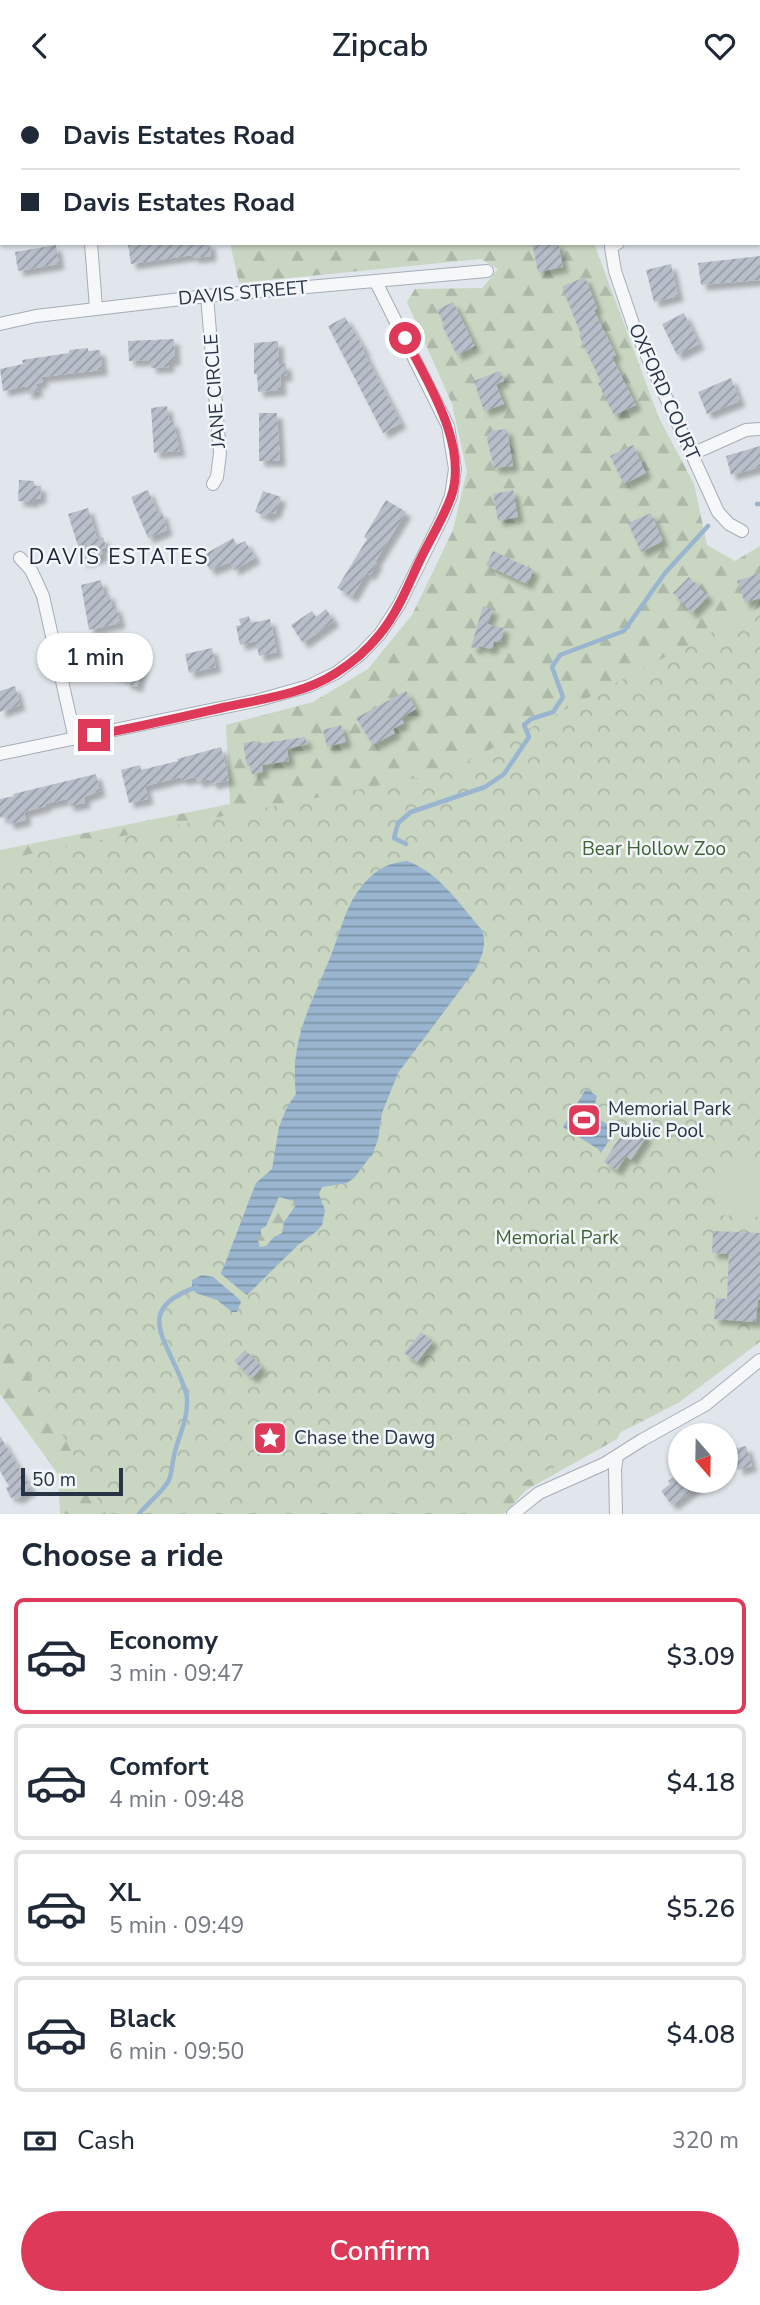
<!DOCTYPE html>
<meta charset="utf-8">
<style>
:root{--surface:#fff;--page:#f2f2f3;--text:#1f2937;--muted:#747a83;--line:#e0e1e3;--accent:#de3958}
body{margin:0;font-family:"Nunito Sans",sans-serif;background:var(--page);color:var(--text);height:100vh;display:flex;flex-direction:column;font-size:26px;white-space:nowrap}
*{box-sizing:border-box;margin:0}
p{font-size:23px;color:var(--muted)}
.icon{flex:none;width:38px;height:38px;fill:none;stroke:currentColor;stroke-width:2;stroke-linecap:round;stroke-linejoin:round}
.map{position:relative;height:1423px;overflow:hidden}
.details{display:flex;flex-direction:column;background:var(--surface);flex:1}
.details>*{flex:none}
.hud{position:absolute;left:0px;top:0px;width:761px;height:154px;box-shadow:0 2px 5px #0004;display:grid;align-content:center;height:154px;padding:0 21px;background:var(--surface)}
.needle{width:46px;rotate:160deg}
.buttons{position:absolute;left:668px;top:1332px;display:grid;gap:14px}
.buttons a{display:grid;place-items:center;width:70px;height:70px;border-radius:50%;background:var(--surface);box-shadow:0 2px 5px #0004;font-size:35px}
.scale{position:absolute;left:21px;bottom:18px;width:102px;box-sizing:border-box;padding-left:7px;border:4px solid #273446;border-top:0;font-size:19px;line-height:24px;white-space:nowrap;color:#273446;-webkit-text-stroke:5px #f2f5f9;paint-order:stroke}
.end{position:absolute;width:32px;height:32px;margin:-16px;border:9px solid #de3958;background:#fff;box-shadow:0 0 0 4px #fff}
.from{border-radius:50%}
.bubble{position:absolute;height:49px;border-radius:24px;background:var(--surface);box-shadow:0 2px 5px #0004;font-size:23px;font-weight:600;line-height:49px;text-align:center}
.hud b{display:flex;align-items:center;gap:24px;height:66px;font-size:26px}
.hud b+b{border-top:2px solid var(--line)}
.hud i{width:18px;height:18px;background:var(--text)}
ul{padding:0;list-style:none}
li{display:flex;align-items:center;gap:21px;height:116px;margin:0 14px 10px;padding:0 7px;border:4px solid var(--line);border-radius:10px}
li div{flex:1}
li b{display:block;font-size:26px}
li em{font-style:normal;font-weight:600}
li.current{border-color:var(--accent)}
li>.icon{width:63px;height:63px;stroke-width:1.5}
h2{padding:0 21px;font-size:32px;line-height:84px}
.pay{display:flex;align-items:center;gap:18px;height:77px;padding:0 21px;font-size:26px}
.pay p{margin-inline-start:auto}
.action{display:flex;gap:14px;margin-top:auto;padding:14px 21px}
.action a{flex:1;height:80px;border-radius:42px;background:var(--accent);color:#fff;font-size:28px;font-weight:600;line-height:80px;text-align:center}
header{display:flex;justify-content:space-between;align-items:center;height:91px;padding:0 21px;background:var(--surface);font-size:32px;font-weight:600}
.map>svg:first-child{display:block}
.forest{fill:url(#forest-firs)}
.park{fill:url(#park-crowns);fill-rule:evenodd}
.pitch{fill:#c8d6c2}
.water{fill:url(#water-rules);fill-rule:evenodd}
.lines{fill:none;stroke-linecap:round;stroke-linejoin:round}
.stream{stroke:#99b5cf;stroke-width:4.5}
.building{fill:url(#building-hatch);filter:url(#shadow)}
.street-casing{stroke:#a5adb7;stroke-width:14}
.street{stroke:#f5f7f9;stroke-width:12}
.route{stroke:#de3958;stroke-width:9}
.labels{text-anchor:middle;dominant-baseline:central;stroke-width:5;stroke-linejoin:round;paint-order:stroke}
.street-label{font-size:19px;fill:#273446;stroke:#f2f5f9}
.park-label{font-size:19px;fill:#3e6333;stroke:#f2f5f9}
.poi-label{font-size:19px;fill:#273446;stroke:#f2f5f9;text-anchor:start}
.neighbourhood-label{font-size:21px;letter-spacing:2px;fill:#1a2436;stroke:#f2f5f9}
</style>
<header><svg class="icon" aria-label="back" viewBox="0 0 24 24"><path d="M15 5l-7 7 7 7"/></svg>Zipcab<svg class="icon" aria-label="heart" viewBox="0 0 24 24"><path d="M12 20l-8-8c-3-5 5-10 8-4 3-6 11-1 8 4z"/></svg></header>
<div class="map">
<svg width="760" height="1423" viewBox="0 0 760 1423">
<defs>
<pattern id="forest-firs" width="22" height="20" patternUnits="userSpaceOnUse" patternTransform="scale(1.75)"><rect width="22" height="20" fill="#c8d6c2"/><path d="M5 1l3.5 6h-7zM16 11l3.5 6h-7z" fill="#acb8a8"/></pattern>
<pattern id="park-crowns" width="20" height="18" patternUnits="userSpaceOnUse" patternTransform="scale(1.75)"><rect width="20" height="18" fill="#c8d6c2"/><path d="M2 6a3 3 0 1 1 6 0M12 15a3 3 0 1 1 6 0" fill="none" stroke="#acb8a8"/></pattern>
<pattern id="water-rules" width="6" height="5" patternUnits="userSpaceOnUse" patternTransform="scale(1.75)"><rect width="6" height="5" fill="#99b5cf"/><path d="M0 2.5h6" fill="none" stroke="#7d94aa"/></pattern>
<pattern id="building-hatch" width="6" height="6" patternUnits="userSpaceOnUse" patternTransform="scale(1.75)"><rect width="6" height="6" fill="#b8bfca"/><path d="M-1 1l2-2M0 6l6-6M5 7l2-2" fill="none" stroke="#969ca6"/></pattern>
<filter id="shadow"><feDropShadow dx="5.5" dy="5.5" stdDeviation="2" flood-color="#0004"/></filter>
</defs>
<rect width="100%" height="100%" fill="#e1e6ec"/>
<path class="forest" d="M 230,152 L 594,152 L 659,327 L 694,393 L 707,454 L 735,470 L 760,455 L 760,1017 L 617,1348 L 526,1399 L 504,1423 L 60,1423 L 58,1383 L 0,1303 L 0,759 L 230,713 L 226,634 L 313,611 L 368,578 L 412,524 L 453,439 L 467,380 L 452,313 L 407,211 L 415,198 L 482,197 L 498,178 L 481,168 L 239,192 Z"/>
<path class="park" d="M 760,516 L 760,1251 L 678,1312 L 524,1391 L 503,1409 L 491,1423 L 106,1423 L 0,1231 L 0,769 L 447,681 ZM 360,797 L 485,847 L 484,860 L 476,878 L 398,982 L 382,1022 L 378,1048 L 373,1062 L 354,1087 L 347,1092 L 322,1096 L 319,1103 L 322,1111 L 317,1140 L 298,1154 L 246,1204 L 221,1182 L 256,1092 L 272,1078 L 279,1037 L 287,1016 L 296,1003 C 289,947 312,912 332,862 C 341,840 348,818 360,797 Z"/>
<path class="pitch" d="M 718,1066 L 760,1068 L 760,1126 L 715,1124 Z"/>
<path class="water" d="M 407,770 C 439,781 461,815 482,839 C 487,854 482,865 476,878 L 398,982 L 382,1022 L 378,1048 L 373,1062 L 354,1087 L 347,1092 L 322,1096 L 319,1103 L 325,1119 L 322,1134 L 317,1140 L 298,1154 L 247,1204 L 221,1183 L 256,1092 L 272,1078 L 279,1036 L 287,1016 L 296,1003 C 289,945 314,910 333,859 C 341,838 347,812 362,795 C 375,779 387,772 407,770 ZM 279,1106 L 294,1110 L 296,1114 L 284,1131 L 282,1142 L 274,1146 L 266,1155 L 260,1156 L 257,1147 L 261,1145 L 261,1138 L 266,1135 Z
M 586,998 L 597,1005 L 592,1024 L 612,1036 L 617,1037 L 601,1062 L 598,1058 L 563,1036 Z
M 202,1184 L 213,1186 L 238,1207 L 241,1211 L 237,1221 L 232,1221 L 217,1209 L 196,1202 L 192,1197 L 192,1189 Z"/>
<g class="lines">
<path class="stream" d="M 757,413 L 760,413
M 406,753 L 394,747 L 398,732 L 411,721 L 485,696 L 504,683 L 529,646 L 524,634 L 531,628 L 553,621 L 563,606 L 552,576 L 560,564 L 624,540 L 665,482 L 708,435
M 139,1423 C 148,1412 160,1403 168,1391 C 172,1384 172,1373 174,1365 C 178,1345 188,1330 187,1308 C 187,1301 183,1294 181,1288 C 163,1244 136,1217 197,1196"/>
</g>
<path class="building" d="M 139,152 L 210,152 L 211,165 L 193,167 L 193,164 L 131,173 L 128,154 Z
M 532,152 L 558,152 L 563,176 L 538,181 Z
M 56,154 L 59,173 L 18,180 L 15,161 Z
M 760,165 L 760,189 L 701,194 L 698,172 Z
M 671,173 L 678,205 L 654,211 L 646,179 Z
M 585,186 L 597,217 L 594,219 L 616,264 L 612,266 L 636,314 L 614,324 L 598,292 L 601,291 L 579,244 L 581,243 L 563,199 L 563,195 Z
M 453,211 L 475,255 L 457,264 L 442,234 L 444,233 L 437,219 Z
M 684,222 L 699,253 L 677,264 L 662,233 Z
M 345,226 L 365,259 L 363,259 L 369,271 L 401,332 L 383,342 L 328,235 Z
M 174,248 L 175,269 L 169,269 L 169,276 L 151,277 L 150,269 L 129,270 L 128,250 Z
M 278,250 L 279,273 L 286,273 L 287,285 L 280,285 L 281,299 L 258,301 L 257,283 L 254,283 L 254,252 Z
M 88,257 L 88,260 L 100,259 L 102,279 L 41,286 L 43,291 L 36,293 L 38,300 L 27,303 L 26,295 L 3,300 L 0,278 L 23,273 L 22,269 L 69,262 L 69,259 Z
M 500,280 L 504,290 L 496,293 L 504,313 L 484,320 L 474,290 Z
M 731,287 L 740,310 L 707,323 L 698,301 Z
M 167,315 L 169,331 L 173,330 L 180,360 L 154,362 L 151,317 Z
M 259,322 L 277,322 L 280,370 L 259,370 Z
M 507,338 L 513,375 L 494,377 L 487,348 L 489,340 Z
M 633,354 L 646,382 L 624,393 L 610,365 Z
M 760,355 L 760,376 L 731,384 L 726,365 Z
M 19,389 L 34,390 L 34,395 L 41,395 L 40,408 L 33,408 L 33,411 L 18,410 Z
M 148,399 L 158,423 L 162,421 L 167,439 L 148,447 L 131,406 Z
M 513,399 L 518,426 L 498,430 L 493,403 Z
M 263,400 L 281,406 L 275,423 L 271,421 L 269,426 L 255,421 Z
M 386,409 L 406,421 L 375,471 L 377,472 L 370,484 L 366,482 L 352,506 L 337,497 L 367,448 L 364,446 Z
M 88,417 L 97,448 L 103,446 L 106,456 L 101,458 L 103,465 L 83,471 L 68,423 Z
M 651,422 L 663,450 L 641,461 L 628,432 Z
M 233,447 L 237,454 L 245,450 L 255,467 L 234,479 L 230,471 L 210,479 L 202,465 Z
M 493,460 L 534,479 L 527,493 L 486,474 Z
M 760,482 L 760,507 L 745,512 L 737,490 Z
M 689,486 L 708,505 L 692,522 L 673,502 Z
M 101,489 L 104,504 L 109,502 L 112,516 L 116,515 L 120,532 L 89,539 L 81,494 Z
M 483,515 L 493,519 L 487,533 L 504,537 L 501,551 L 494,550 L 493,556 L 490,558 L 480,555 L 481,550 L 478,558 L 471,556 Z
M 326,518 L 334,530 L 303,552 L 291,534 L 312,520 L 316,526 Z
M 249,525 L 251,532 L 270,528 L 277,561 L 259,565 L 256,550 L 240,554 L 236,535 L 241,534 L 239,528 Z
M 212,557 L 216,576 L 189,582 L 185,563 Z
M 103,562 L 143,575 L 137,596 L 125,592 L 126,588 L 99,580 Z
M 15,595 L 20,614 L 0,621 L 0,600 Z
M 406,600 L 416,618 L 401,627 L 404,632 L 393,638 L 395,642 L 373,654 L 356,627 Z
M 341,634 L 346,651 L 327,656 L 323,639 Z
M 305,646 L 307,653 L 287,658 L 289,670 L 262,674 L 263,681 L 252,683 L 250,674 L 247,675 L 243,652 L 257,650 L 257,653 Z
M 221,656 L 229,689 L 212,693 L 210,688 L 197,691 L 196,686 L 182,689 L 181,686 L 145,695 L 148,708 L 129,712 L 121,679 L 140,674 L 141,679 L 178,670 L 177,668 Z
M 96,683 L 100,700 L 84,706 L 85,712 L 69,715 L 67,708 L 45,713 L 46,715 L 24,721 L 26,729 L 9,733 L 7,726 L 0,727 L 0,708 L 14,705 L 13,703 Z
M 628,1033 L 647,1045 L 631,1069 L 626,1065 L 617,1079 L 604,1071 Z
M 713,1140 L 760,1142 L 760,1209 L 758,1208 L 756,1231 L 714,1228 L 716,1207 L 727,1208 L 729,1163 L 712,1162 Z
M 421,1241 L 433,1250 L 417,1271 L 404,1262 Z
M 245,1259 L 262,1276 L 252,1287 L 234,1270 Z
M 0,1345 L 31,1398 L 17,1408 L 15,1405 L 11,1407 L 6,1397 L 9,1395 L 0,1380 Z
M 746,1355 L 752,1375 L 738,1379 L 733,1358 Z
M 681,1380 L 681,1390 L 705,1390 L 672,1414 L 661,1400 L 670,1393 L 668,1390 Z"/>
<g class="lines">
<g class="street-casing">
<path id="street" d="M 97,2 L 99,0
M 91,152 L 96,217
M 618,152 L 611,156 L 615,180 L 634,236 L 718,421 L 729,433 L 742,440
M 207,205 L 220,362 L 217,386 L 213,393
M 0,233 L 36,225 L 207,205 L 487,180
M 692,363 L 746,339 L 760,338
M 20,467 L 31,479 L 43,505 L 75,648
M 0,663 L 259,609 L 309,595 L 336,582 L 361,563 L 380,543 L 399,514 L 442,427 L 451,405 L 455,378 L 448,335 L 376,191
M 513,1423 L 539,1402 L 604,1373 L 642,1349 L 705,1314 L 760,1269
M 616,1423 L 615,1378 L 617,1365"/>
</g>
<use href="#street" class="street"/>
</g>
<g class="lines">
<path class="route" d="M 94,644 C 138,636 181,626 225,616 C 262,608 304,603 336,582 C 352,572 368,558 380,543 C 398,521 408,494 420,469 C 430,448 443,428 451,406 C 469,355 428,292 405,247"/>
</g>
<defs>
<g id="stadium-square" transform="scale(1.75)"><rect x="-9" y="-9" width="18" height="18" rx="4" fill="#de3958" stroke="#f2f5f9"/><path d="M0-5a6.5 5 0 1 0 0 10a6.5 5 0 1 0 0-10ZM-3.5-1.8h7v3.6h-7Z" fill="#fff"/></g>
<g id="sight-square" transform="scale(1.75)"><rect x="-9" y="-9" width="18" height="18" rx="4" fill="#de3958" stroke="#f2f5f9"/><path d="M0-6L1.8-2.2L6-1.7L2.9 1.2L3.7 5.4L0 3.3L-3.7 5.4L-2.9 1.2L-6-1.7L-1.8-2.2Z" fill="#fff"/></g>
</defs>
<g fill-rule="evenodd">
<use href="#stadium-square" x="584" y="1029"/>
<use href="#sight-square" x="270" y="1347"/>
</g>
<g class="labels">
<g class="street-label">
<text transform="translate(243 202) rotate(-5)">DAVIS STREET</text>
<text transform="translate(215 300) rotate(-94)">JANE CIRCLE</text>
<text transform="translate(664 301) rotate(66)">OXFORD COURT</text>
</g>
<g class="park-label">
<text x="654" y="758">Bear Hollow Zoo</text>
<text x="557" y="1147">Memorial Park</text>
</g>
<g class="poi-label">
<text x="608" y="1018">Memorial Park<tspan x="608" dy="22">Public Pool</tspan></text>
<text x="294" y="1347">Chase the Dawg</text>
</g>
<g class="neighbourhood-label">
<text x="119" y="466">DAVIS ESTATES</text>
</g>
</g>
</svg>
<div class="buttons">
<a><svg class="needle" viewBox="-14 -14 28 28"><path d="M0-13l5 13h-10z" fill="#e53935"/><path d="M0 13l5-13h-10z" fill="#747a83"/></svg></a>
</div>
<div class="scale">50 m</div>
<i class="end from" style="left:405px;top:247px"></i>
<i class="end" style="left:94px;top:644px"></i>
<div class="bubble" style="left:37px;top:542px;width:116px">1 min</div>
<div class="hud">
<b><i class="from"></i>Davis Estates Road</b>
<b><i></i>Davis Estates Road</b>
</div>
</div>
<section class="details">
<h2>Choose a ride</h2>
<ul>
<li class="current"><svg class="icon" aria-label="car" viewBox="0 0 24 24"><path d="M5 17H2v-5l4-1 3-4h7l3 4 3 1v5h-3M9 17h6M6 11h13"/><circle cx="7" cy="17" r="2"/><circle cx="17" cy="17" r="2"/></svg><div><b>Economy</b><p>3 min · 09:47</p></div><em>$3.09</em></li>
<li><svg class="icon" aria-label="car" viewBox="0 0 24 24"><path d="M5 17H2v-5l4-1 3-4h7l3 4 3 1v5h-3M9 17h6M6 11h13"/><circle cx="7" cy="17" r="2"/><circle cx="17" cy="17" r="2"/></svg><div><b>Comfort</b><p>4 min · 09:48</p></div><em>$4.18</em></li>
<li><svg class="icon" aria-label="car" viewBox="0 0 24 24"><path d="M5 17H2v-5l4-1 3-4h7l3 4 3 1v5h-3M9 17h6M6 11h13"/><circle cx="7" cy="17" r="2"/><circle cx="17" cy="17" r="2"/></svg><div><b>XL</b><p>5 min · 09:49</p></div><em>$5.26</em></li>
<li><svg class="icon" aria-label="car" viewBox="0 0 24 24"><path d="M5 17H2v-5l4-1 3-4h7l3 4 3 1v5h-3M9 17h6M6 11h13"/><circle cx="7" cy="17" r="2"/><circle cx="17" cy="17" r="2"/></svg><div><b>Black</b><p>6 min · 09:50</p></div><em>$4.08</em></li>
</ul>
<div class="pay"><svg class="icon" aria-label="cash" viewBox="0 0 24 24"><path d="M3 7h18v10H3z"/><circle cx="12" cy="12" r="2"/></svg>Cash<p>320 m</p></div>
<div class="action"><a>Confirm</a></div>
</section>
